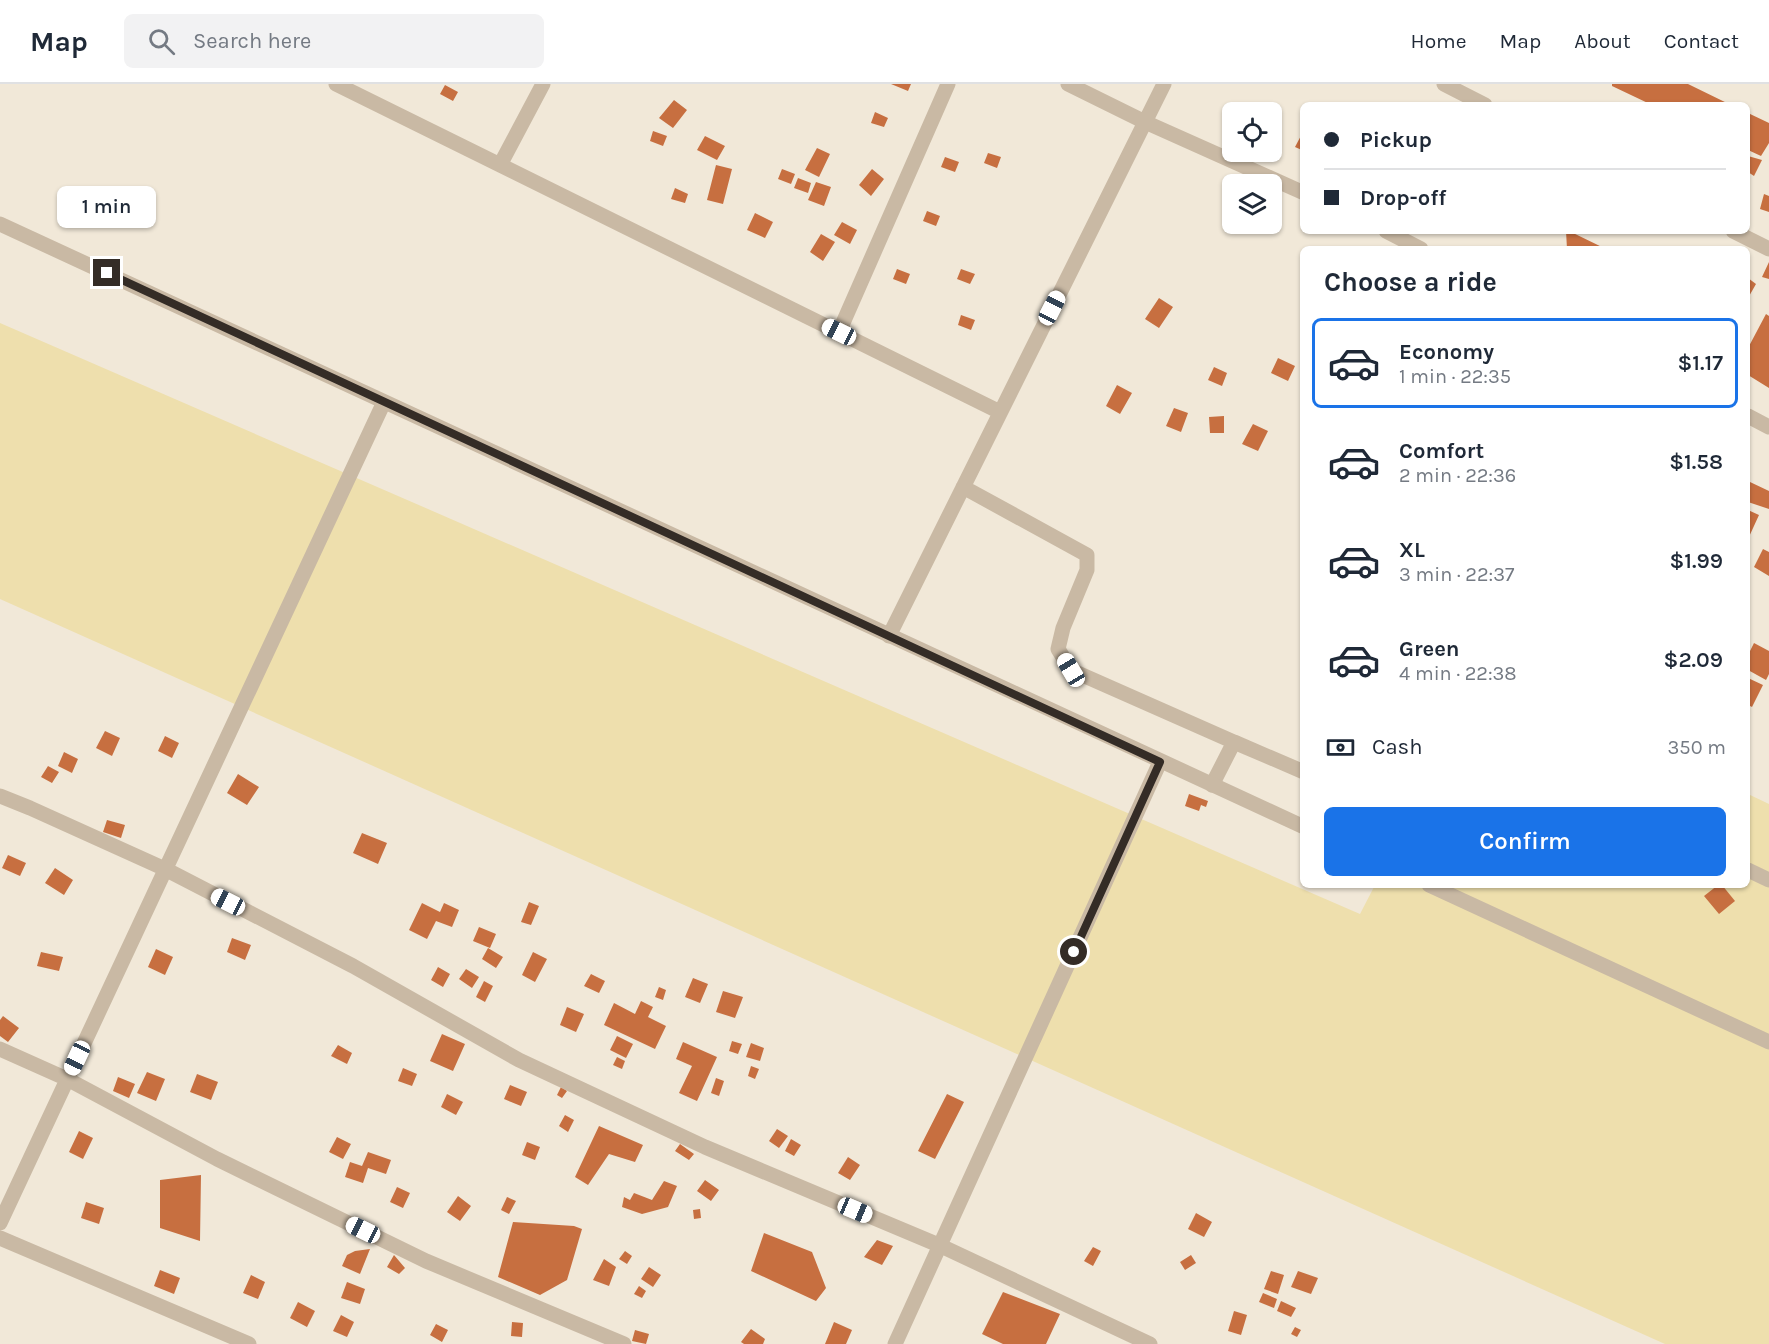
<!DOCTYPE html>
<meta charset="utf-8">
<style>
:root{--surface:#fff;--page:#f2f2f3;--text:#1f2937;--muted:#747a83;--line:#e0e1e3;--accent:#1a73e8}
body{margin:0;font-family:Karla,sans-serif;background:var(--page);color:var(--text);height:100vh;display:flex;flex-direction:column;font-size:22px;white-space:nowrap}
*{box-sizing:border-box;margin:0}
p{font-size:20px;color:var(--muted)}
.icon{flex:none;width:33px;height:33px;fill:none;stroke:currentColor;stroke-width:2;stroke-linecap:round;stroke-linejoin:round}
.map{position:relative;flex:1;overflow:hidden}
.drawer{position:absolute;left:1300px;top:162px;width:450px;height:642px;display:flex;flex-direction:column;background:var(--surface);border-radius:9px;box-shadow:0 2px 4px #0004}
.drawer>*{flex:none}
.guide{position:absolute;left:1300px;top:18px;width:450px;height:132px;border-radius:9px;box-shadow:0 2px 4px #0004;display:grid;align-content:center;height:132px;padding:0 24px;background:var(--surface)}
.buttons{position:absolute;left:1222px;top:18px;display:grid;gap:12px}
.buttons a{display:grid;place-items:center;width:60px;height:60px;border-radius:9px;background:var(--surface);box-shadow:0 2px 4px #0004;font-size:30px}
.end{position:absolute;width:27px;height:27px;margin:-14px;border:8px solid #342c26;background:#fff;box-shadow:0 0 0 3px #fff}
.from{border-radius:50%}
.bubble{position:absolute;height:42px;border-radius:9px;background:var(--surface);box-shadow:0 2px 4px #0004;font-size:20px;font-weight:600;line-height:42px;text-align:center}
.car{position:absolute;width:18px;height:36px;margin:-18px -9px;border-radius:8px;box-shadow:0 0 4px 2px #0007;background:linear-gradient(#fff 24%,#345 0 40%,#fff 0 76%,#345 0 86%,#fff 0)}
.guide b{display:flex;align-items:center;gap:21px;height:57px;font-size:22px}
.guide b+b{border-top:2px solid var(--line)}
.guide i{width:15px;height:15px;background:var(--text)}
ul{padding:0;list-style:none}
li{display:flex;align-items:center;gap:18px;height:90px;margin:0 12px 9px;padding:0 12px;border:3px solid transparent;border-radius:9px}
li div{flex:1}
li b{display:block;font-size:22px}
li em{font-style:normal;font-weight:600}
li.active{border-color:var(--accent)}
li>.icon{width:54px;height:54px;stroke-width:1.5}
h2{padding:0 24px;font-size:27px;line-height:72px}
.pay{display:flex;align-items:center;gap:15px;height:66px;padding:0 24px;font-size:22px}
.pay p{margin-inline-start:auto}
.action{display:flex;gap:12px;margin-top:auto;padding:12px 24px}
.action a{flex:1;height:69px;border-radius:9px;background:var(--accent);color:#fff;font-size:24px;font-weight:600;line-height:69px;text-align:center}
header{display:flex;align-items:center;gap:36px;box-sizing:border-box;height:84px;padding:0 30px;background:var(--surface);border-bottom:2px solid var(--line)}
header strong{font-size:28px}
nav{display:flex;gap:33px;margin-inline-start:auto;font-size:21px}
.search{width:420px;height:54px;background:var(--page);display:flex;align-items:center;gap:15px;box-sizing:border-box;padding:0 21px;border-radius:9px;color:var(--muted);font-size:22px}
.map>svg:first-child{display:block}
.sand{fill:#eedfad}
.building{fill:#c76f40}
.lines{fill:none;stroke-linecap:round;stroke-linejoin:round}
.minor{stroke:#c9b9a4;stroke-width:15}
.tertiary{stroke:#c9b9a4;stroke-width:15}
.route{stroke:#342c26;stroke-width:8}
</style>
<header>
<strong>Map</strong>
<div class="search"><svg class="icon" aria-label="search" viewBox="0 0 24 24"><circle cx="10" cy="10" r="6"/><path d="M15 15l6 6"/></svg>Search here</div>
<nav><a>Home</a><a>Map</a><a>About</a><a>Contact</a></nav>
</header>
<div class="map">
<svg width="1769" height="1260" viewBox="0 0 1769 1260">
<rect width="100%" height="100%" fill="#f1e8d8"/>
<path class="sand" d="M 0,239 L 1360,830 L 1375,801 L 1748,801 L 1748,710 L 1769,720 L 1769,1260 L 1665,1260 L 0,515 Z"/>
<path class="building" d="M 891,0 L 911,0 L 908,7 Z
M 1612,0 L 1688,0 L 1731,21 L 1652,21 L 1612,2 Z
M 445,1 L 458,8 L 453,17 L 440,10 Z
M 674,16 L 687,26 L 673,44 L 659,34 Z
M 875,28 L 888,34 L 884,43 L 871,39 Z
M 1748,29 L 1769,39 L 1769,59 L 1761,72 L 1748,66 Z
M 1304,46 L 1304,67 L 1295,63 Z
M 653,47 L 667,52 L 663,62 L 650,57 Z
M 705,52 L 725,62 L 717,76 L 697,66 Z
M 817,64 L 830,70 L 819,93 L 805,86 Z
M 988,69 L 1001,73 L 997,84 L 984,79 Z
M 1748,72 L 1762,76 L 1754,92 L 1748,88 Z
M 945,73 L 959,78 L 955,88 L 941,83 Z
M 716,81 L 732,85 L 723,120 L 707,116 Z
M 782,85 L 795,90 L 791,100 L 778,95 Z
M 872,85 L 884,95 L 871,112 L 859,101 Z
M 798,94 L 811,99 L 808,109 L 794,104 Z
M 816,98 L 831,103 L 824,122 L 808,116 Z
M 675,104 L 688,110 L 685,119 L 671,115 Z
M 1764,110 L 1769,112 L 1769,128 L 1760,125 Z
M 927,127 L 940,132 L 936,142 L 923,137 Z
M 755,129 L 773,138 L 765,154 L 747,146 Z
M 842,138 L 857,146 L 850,160 L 834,151 Z
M 1566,147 L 1569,147 L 1606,165 L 1567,165 Z
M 821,150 L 835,158 L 823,177 L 810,168 Z
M 1769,178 L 1769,195 L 1762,193 Z
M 897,185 L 910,190 L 906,200 L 893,195 Z
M 961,185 L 975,190 L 970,200 L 957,195 Z
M 1748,194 L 1756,200 L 1748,214 Z
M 1159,214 L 1173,223 L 1159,244 L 1145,235 Z
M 1766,230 L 1769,232 L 1769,304 L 1748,291 L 1748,264 Z
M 961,231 L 975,236 L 971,246 L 958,241 Z
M 1278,274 L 1295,282 L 1288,297 L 1271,289 Z
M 1214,283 L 1227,289 L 1222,302 L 1208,296 Z
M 1117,301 L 1132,309 L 1120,330 L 1106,322 Z
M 1174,324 L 1188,329 L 1181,348 L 1166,342 Z
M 1224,332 L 1224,349 L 1210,349 L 1209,333 Z
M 1253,340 L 1268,347 L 1258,367 L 1242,360 Z
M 1750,398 L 1769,407 L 1769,425 L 1748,418 Z
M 1748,426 L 1759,431 L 1748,455 Z
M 1763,465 L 1769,468 L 1769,492 L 1754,483 Z
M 1754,559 L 1769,567 L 1769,590 L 1766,596 L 1748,586 L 1748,571 Z
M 1748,594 L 1763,601 L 1752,623 L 1748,621 Z
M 105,647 L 120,654 L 112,672 L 96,664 Z
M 165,652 L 179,659 L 172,674 L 158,667 Z
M 64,668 L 78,675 L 72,689 L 58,682 Z
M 48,682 L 59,688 L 52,699 L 41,693 Z
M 238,690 L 259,703 L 247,721 L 227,709 Z
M 1189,710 L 1208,717 L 1206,723 L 1201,721 L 1199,727 L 1185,722 Z
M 107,736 L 125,741 L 121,754 L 103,748 Z
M 362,749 L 387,759 L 378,780 L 353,769 Z
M 8,771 L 26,779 L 20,792 L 2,784 Z
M 55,784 L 73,796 L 64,811 L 45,799 Z
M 1718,801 L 1722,801 L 1735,817 L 1719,830 L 1704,812 Z
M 529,818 L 539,822 L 531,841 L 521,838 Z
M 422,819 L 440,828 L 444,819 L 459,826 L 452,843 L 436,837 L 427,855 L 409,846 Z
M 479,843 L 496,850 L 490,864 L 473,857 Z
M 232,854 L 251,861 L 245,876 L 227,868 Z
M 488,864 L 503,873 L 496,884 L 482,875 Z
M 156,865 L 173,873 L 165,891 L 148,883 Z
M 41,868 L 63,873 L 59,887 L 37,882 Z
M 533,868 L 547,875 L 535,898 L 522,891 Z
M 438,883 L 450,890 L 443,903 L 431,896 Z
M 466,885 L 479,893 L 472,904 L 459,895 Z
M 591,890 L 605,897 L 599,909 L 584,902 Z
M 693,894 L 708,900 L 700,919 L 685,913 Z
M 484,897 L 493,902 L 485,918 L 476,913 Z
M 659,903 L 666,906 L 663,916 L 655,913 Z
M 723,907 L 743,913 L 735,934 L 716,928 Z
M 641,917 L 653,923 L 648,933 L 666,942 L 655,965 L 604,941 L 614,919 L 635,930 Z
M 567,923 L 584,930 L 576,948 L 560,941 Z
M 3,932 L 19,944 L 8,958 L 0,952 L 0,936 Z
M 442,950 L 465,960 L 453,987 L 430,977 Z
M 617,952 L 633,960 L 626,974 L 610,966 Z
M 732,957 L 742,960 L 738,970 L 729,967 Z
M 683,958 L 717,973 L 697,1017 L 679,1009 L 692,982 L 676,975 Z
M 751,959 L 764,964 L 760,977 L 746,973 Z
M 338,961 L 352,969 L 347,980 L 331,972 Z
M 617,973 L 625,977 L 622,985 L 613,981 Z
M 751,982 L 759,985 L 755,995 L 748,992 Z
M 403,984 L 417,990 L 412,1002 L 398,997 Z
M 147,988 L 165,995 L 156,1017 L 137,1009 Z
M 197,990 L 218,998 L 211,1016 L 190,1008 Z
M 118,993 L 135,1000 L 129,1014 L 113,1007 Z
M 716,994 L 724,997 L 719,1012 L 711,1009 Z
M 510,1001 L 527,1008 L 521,1022 L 504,1015 Z
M 561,1003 L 567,1007 L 562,1014 L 557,1011 Z
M 447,1010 L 463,1018 L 456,1031 L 441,1023 Z
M 947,1010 L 964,1018 L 935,1075 L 918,1067 Z
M 565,1031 L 574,1036 L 568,1048 L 559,1042 Z
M 599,1042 L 643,1061 L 635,1078 L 609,1070 L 588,1101 L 575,1093 Z
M 777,1045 L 788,1052 L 779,1064 L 769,1057 Z
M 79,1047 L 93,1054 L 83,1075 L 69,1068 Z
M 337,1053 L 351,1060 L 343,1075 L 329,1068 Z
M 791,1055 L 801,1061 L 794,1072 L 785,1067 Z
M 527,1058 L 540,1063 L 535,1076 L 522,1071 Z
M 680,1060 L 694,1070 L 689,1076 L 675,1067 Z
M 368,1068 L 391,1076 L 386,1090 L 368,1084 L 363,1099 L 345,1093 L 350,1078 L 362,1082 Z
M 848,1073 L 860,1081 L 850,1096 L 838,1089 Z
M 201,1091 L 200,1157 L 160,1144 L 160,1096 Z
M 705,1096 L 719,1106 L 711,1117 L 697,1107 Z
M 664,1097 L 677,1102 L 668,1123 L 642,1130 L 622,1123 L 624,1113 L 630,1116 L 634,1109 L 652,1116 Z
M 397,1103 L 410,1109 L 403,1124 L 390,1118 Z
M 458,1112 L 471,1122 L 460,1137 L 447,1128 Z
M 507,1113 L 516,1117 L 509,1130 L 501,1126 Z
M 86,1118 L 104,1124 L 99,1140 L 81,1134 Z
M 700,1125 L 701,1134 L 694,1135 L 693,1126 Z
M 1196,1129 L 1212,1138 L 1204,1153 L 1188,1145 Z
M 513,1138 L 574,1142 L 582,1145 L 567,1196 L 540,1211 L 498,1193 Z
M 764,1149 L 812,1168 L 826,1204 L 816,1217 L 751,1187 Z
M 877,1156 L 893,1162 L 882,1181 L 864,1173 Z
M 1093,1163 L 1101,1167 L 1093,1182 L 1084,1177 Z
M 370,1165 L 360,1190 L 342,1182 L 347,1171 L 355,1167 Z
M 625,1167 L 632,1172 L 627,1180 L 619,1175 Z
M 394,1171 L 405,1184 L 399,1190 L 387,1183 Z
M 1191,1171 L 1196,1179 L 1185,1186 L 1180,1178 Z
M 604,1175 L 616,1183 L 609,1202 L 593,1196 Z
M 649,1183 L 661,1191 L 653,1203 L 641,1195 Z
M 160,1186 L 180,1194 L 174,1210 L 154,1202 Z
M 1271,1187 L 1284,1191 L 1278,1210 L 1264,1205 Z
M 1298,1187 L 1318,1194 L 1311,1210 L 1291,1203 Z
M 251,1191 L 265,1198 L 258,1215 L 243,1209 Z
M 347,1198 L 365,1205 L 360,1220 L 341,1214 Z
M 639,1202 L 646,1207 L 642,1214 L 634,1210 Z
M 1003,1208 L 1060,1230 L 1046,1260 L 1003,1260 L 982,1250 Z
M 1263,1209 L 1277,1215 L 1274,1224 L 1259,1218 Z
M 1281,1217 L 1296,1224 L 1291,1233 L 1277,1227 Z
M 298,1218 L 315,1227 L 307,1243 L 290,1234 Z
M 1234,1227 L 1247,1231 L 1241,1251 L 1228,1247 Z
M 341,1231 L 354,1238 L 347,1253 L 333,1247 Z
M 512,1238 L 523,1239 L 522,1253 L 511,1252 Z
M 834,1238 L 852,1246 L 846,1260 L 825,1260 Z
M 436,1240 L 448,1246 L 442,1258 L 430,1251 Z
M 1295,1243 L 1301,1246 L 1297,1253 L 1291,1250 Z
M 751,1245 L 765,1255 L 763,1260 L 744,1260 L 741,1258 Z
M 635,1246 L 649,1250 L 646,1260 L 632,1257 Z"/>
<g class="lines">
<path class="minor" d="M 336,0 L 1000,328
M 1068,0 L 1145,38 L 1304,109
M 1444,0 L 1485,21
M 500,81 L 543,0
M 1386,147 L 1421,165
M 1733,147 L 1769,165
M 839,248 L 948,0
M 1748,332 L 1769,343
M 963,403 L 1087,471 L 1087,486 L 1063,544 L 1058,565 L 1071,586 L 1234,658
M 889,552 L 1164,0
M 1212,701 L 1234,658 L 1304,688
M 0,712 L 30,724 L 165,785 L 353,882 L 519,976 L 705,1063 L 941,1162 L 1150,1260
M 1748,786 L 1769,796
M 0,965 L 67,995 L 217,1075 L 426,1177 L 624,1260
M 0,1139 L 384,318
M 0,1154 L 249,1260
M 895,1260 L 1160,678"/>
<path class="tertiary" d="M 0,140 L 1304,743
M 1429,801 L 1769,958"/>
</g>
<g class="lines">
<path class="route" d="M 107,189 L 1160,678 L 1074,868"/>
</g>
</svg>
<div class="buttons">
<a><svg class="icon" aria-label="locate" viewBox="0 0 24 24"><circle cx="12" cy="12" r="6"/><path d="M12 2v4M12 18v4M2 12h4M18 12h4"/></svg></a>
<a><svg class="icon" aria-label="layers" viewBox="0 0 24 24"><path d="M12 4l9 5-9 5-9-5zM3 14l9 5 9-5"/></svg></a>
</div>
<i class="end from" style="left:1074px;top:868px"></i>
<i class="end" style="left:107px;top:189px"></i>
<div class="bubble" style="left:57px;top:102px;width:99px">1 min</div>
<i class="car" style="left:1052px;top:224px;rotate:27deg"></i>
<i class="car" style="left:839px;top:248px;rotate:296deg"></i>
<i class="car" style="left:1071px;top:586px;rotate:329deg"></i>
<i class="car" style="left:228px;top:818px;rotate:297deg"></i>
<i class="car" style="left:77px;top:974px;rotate:205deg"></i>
<i class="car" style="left:855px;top:1126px;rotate:113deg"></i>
<i class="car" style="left:363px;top:1146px;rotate:296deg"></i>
<div class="guide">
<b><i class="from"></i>Pickup</b>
<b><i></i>Drop-off</b>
</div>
<section class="drawer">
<h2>Choose a ride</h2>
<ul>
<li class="active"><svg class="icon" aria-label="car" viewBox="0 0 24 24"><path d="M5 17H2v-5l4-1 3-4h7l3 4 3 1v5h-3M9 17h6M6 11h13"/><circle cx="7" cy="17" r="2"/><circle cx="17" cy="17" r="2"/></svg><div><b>Economy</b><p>1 min · 22:35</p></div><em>$1.17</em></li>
<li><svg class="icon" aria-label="car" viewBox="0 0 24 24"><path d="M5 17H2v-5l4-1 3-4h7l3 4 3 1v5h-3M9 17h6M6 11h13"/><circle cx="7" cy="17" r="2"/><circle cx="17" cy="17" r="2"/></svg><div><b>Comfort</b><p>2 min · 22:36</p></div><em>$1.58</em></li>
<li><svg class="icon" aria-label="car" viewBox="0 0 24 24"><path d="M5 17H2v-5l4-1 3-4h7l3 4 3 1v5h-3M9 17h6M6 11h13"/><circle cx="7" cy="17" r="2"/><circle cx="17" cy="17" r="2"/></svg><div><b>XL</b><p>3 min · 22:37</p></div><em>$1.99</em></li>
<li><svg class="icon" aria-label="car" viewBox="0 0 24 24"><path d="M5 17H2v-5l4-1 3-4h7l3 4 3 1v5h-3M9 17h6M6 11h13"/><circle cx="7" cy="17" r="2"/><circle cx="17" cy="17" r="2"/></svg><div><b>Green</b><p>4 min · 22:38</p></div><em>$2.09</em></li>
</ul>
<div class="pay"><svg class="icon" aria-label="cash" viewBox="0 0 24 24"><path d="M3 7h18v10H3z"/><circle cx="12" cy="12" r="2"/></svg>Cash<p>350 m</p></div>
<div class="action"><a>Confirm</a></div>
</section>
</div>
